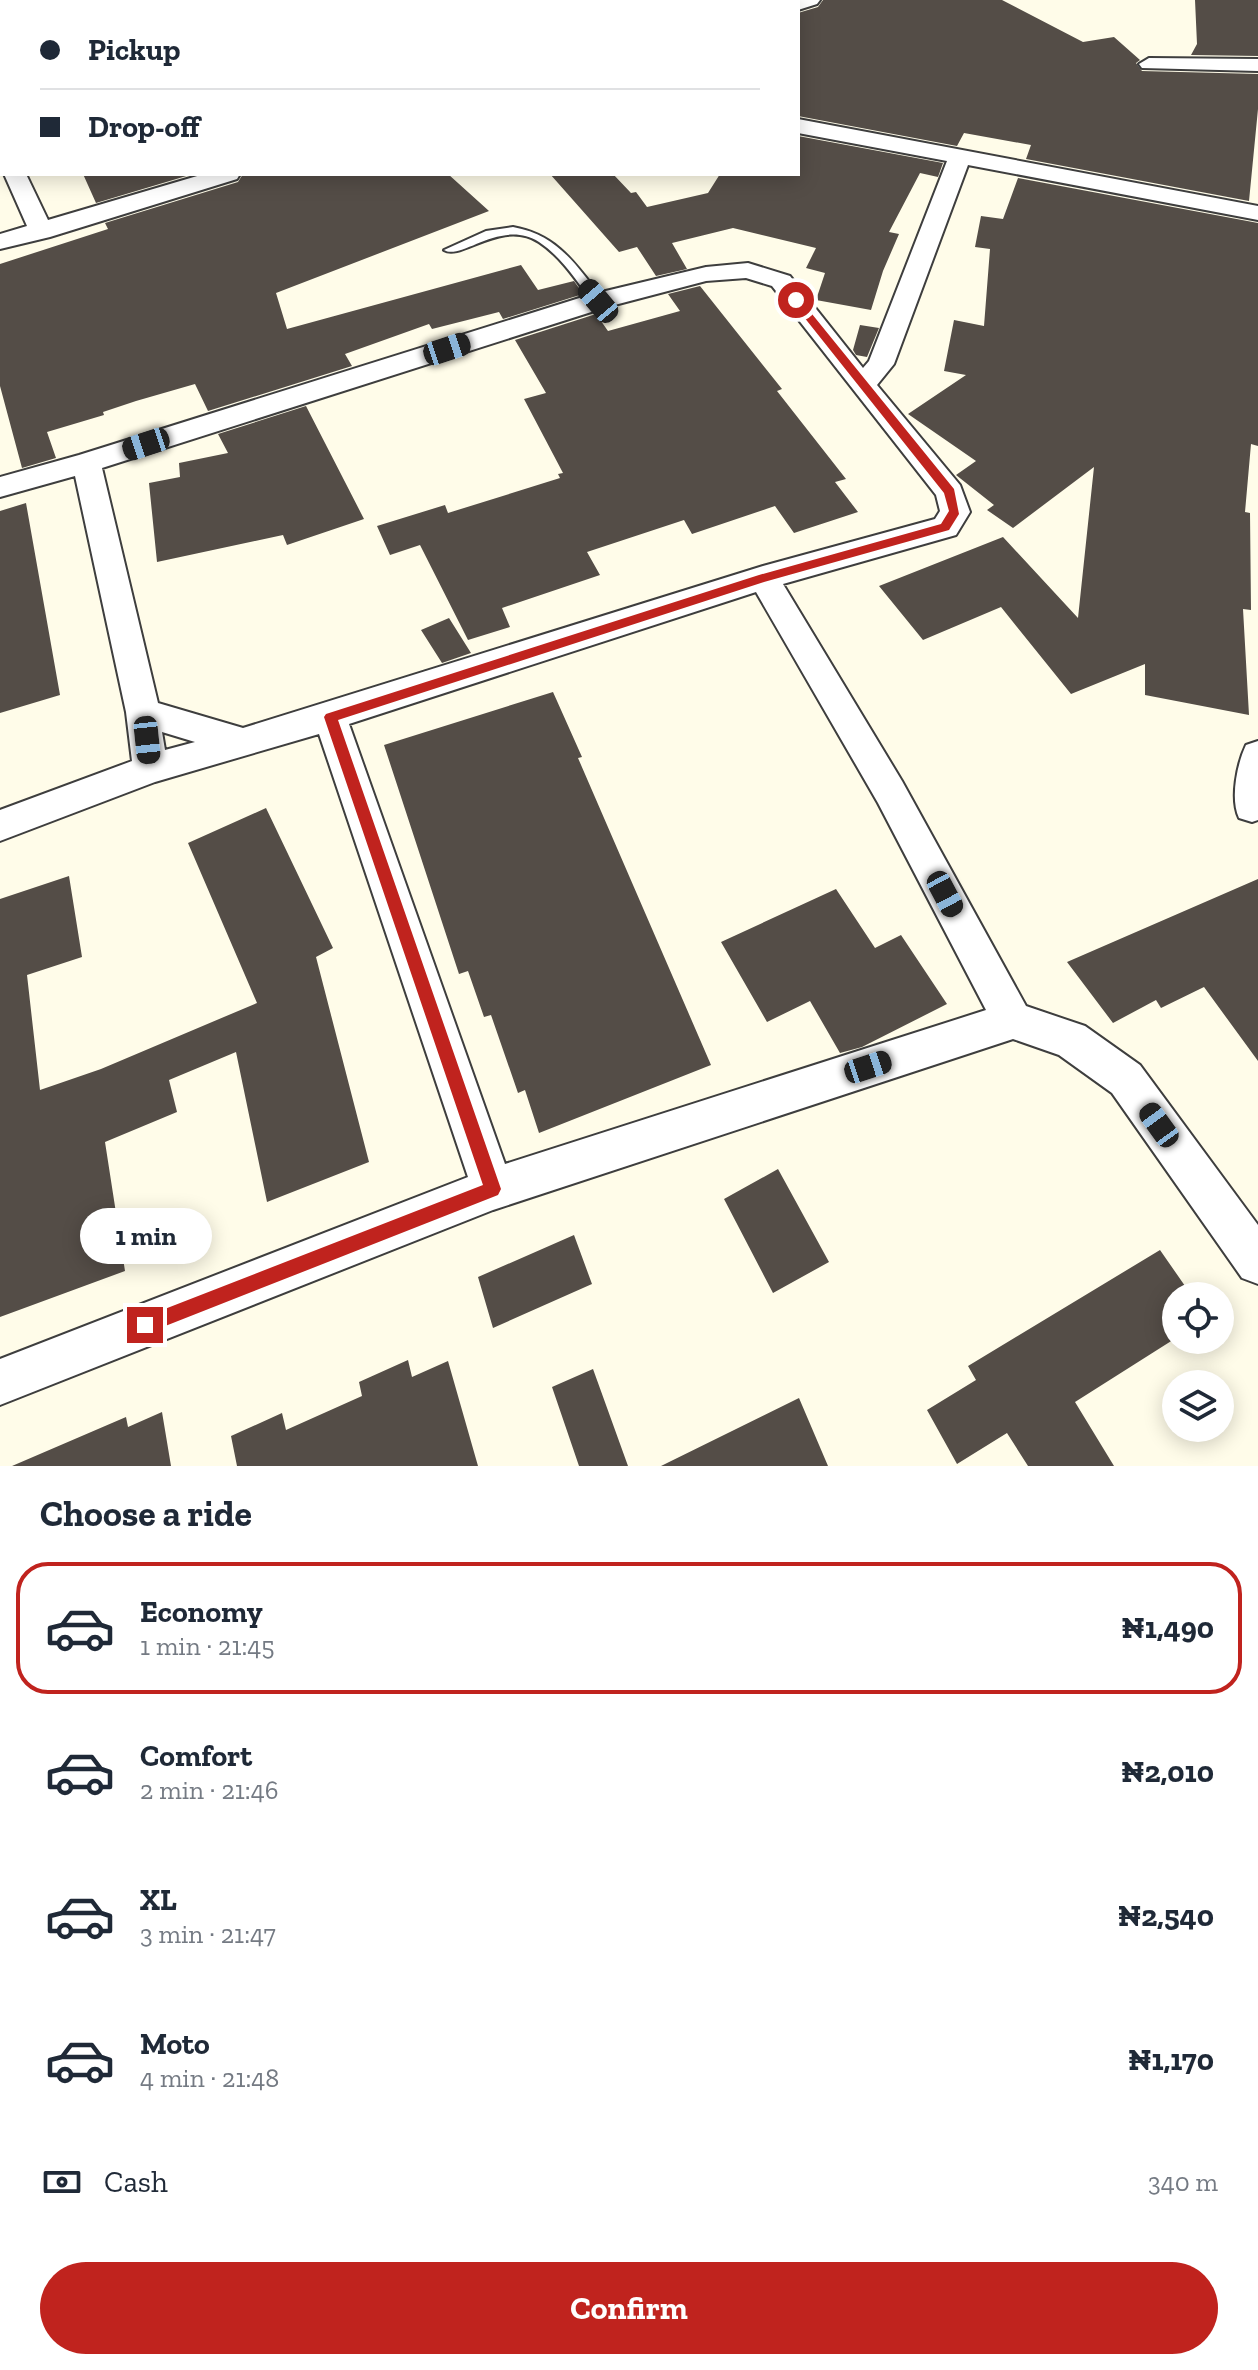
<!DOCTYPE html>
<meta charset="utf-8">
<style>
:root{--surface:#fff;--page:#f6f6f7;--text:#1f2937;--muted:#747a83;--line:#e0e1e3;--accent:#c0231e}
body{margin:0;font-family:"Zilla Slab",serif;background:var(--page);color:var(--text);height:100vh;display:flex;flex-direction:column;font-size:30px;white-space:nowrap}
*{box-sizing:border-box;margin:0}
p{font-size:26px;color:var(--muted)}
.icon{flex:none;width:44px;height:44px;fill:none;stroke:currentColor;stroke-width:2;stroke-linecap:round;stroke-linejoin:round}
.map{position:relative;height:1466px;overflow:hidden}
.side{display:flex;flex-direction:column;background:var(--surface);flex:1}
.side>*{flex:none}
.hud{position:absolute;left:0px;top:0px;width:800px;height:176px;box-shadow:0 4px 20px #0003;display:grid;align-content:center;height:176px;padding:0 40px;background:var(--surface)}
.tools{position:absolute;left:1162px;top:1282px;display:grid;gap:16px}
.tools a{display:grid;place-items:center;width:72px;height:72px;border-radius:50%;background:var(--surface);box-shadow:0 4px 20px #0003;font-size:40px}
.end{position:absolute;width:36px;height:36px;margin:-18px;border:10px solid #c0231e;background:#fff;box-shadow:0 0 0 4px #fff}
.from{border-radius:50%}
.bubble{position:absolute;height:56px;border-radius:28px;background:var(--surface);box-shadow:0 4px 20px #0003;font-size:26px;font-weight:700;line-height:56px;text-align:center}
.car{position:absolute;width:24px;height:48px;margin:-24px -12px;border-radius:10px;box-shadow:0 0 6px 2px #0007;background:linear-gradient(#222 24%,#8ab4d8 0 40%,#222 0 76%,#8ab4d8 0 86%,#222 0)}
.hud b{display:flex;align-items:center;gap:28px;height:76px;font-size:30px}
.hud b+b{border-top:2px solid var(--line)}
.hud i{width:20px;height:20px;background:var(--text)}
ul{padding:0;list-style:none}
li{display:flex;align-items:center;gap:24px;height:132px;margin:0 16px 12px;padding:0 24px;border:4px solid transparent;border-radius:32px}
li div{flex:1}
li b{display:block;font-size:30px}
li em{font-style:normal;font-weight:700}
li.current{border-color:var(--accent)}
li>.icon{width:72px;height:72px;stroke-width:1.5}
h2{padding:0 40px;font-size:36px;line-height:96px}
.pay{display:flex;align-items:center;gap:20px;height:88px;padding:0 40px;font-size:30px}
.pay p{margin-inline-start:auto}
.cta{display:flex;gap:16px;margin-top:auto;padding:16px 40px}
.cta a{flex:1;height:92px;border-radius:48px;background:var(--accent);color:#fff;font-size:32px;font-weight:700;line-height:92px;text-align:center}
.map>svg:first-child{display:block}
.building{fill:#544d47}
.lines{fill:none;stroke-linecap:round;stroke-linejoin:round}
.service-casing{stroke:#3e3e3e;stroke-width:4}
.minor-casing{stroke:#3e3e3e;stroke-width:4}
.service{fill:#fff;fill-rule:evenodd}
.minor{fill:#fff;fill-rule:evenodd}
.route{fill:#c0231e}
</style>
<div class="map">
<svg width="1258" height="1466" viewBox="0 0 1258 1466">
<rect width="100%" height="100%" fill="#fffce9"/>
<path class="building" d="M 823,0 L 1002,0 L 1083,42 L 1114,37 L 1140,60 L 1136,63 L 1142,71 L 1258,74 L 1258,109 L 1249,201 L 1026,159 L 1031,145 L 964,133 L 957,146 L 798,116 L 798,13 L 818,7 Z
M 1195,0 L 1258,0 L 1258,56 L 1191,55 L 1197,44 Z
M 798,136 L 943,163 L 938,177 L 920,173 L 889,232 L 899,234 L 883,271 L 871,310 L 816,300 L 825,273 L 806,268 L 816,248 L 733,228 L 672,243 L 687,269 L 656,276 L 637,247 L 619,252 L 550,174 L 613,174 L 631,193 L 636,192 L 647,207 L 708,193 L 720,174 L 798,174 Z
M 83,174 L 193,174 L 96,203 Z
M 243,174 L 448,174 L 489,211 L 276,293 L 287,329 L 521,265 L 538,290 L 574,281 L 583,294 L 503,319 L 499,312 L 432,329 L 429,324 L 345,354 L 352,366 L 208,411 L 195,384 L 136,401 L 103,412 L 104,415 L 47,432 L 56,458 L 22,468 L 0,386 L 0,264 L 108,229 L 105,223 L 238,182 Z
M 1018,178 L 1258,223 L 1258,446 L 1251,444 L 1245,512 L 1250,513 L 1251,610 L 1243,609 L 1249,715 L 1145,695 L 1145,664 L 1071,694 L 1001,607 L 923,640 L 879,586 L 1003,537 L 1078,618 L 1094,467 L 1013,528 L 987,510 L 994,505 L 956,475 L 976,461 L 908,414 L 966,375 L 944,371 L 954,320 L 984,326 L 990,249 L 975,247 L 981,216 L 1003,219 Z
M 700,286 L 782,389 L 777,391 L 846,479 L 835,482 L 858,512 L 794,533 L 775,506 L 692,534 L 684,520 L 587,552 L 600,575 L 502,608 L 510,627 L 468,640 L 420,545 L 390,555 L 377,526 L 445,505 L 448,513 L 560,478 L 558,474 L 563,473 L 524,399 L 546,393 L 515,340 L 596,314 L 608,331 L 680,311 L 668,294 Z
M 860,325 L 879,328 L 867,357 L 856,355 L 853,350 Z
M 306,406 L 364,519 L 287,545 L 283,535 L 157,562 L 149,483 L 180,477 L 179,463 L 228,453 L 218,434 Z
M 26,503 L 60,695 L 0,713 L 0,511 Z
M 449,618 L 471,653 L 442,663 L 421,630 Z
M 553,692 L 582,757 L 578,758 L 711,1065 L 539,1133 L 525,1090 L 518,1093 L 491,1015 L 484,1017 L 468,971 L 459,974 L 384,745 Z
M 266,808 L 333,948 L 316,957 L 369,1162 L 267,1202 L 236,1052 L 169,1080 L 177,1112 L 105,1142 L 125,1271 L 0,1317 L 0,899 L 69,876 L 82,957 L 27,975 L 40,1090 L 101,1069 L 257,1003 L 188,843 Z
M 1258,879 L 1258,1061 L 1204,987 L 1161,1008 L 1156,1000 L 1113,1023 L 1067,962 Z
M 836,889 L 875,948 L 901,935 L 947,1004 L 862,1047 L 840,1053 L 810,1001 L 767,1022 L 721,942 Z
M 778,1169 L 829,1262 L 773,1293 L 724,1199 Z
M 574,1235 L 592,1284 L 493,1328 L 478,1277 Z
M 1160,1250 L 1192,1296 L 1176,1296 L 1176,1338 L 1075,1402 L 1114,1466 L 1028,1466 L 1007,1433 L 957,1464 L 927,1410 L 976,1380 L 968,1366 Z
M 408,1360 L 412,1377 L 448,1361 L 478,1466 L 237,1466 L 231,1436 L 282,1413 L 286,1430 L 362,1396 L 359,1382 Z
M 593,1369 L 628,1466 L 579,1466 L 552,1387 Z
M 799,1398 L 828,1466 L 661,1466 Z
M 162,1412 L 171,1466 L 12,1466 L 126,1417 L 128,1427 Z"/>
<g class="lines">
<g class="service-casing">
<path id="service" d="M 513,227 C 558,235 576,265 602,298 L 602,304 L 594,304 C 578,283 562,257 539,242 C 501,218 461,261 444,250 L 486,231 Z"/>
</g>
<g class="minor-casing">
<path id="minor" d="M 269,0 L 289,0 L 291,2 L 271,2 Z
M 613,0 L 633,0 L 635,2 L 615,2 Z
M 791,0 L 820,0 L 817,4 L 798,10 L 798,2 L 790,2 Z
M 1149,58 L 1258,59 L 1258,71 L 1142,68 L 1139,64 Z
M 798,119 L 1258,206 L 1258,220 L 968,165 L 894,364 L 877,385 L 960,485 L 970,512 L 956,535 L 783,584 L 902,781 L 1026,1006 L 1085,1026 L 1140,1065 L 1258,1225 L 1258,1284 L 1242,1278 L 1112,1093 L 1059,1055 L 1013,1039 L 493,1210 L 0,1405 L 0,1359 L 468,1177 L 319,734 L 155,782 L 0,841 L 0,810 L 132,761 L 126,712 L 75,476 L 0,497 L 0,477 L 79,455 L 589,295 L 706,267 L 748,263 L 790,276 L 863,368 L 869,361 L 947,161 L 798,133 ZM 746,278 L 772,286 L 936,495 L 940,511 L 935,519 L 763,566 L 243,728 L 158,703 L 102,468 L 607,307 L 706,281 ZM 756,592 L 878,803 L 986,1010 L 505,1164 L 349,724 ZM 162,732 L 195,742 L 165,750 Z
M 0,133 L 2,134 L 2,151 L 0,150 Z
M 4,174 L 26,174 L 48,220 L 204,174 L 240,174 L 237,179 L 50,237 L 0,249 L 0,234 L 27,226 Z
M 1258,741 L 1258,820 L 1252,822 L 1239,818 C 1230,799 1237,764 1246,745 Z"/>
</g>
<use href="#service" class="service"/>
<use href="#minor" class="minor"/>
</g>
<path class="route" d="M 792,298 L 799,298 L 954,489 L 959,514 L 949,530 L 764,582 L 338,720 L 501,1189 L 498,1195 L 493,1197 L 145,1334 L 139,1331 L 136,1325 L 139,1319 L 483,1185 L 324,717 L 326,714 L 759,575 L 941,524 L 949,511 L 944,493 L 792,302 Z"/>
</svg>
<div class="tools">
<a><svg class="icon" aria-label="locate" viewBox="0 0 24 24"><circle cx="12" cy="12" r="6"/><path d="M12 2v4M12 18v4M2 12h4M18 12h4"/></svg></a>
<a><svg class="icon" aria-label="layers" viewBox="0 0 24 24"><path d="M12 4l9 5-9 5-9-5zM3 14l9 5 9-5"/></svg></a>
</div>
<i class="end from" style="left:796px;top:300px"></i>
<i class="end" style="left:145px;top:1325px"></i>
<div class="bubble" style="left:80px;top:1208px;width:132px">1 min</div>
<i class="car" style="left:598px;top:301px;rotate:320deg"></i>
<i class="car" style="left:447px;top:349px;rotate:72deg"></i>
<i class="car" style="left:146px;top:444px;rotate:252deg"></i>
<i class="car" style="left:147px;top:740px;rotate:174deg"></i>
<i class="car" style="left:945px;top:894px;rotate:152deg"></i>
<i class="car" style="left:868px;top:1067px;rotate:72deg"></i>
<i class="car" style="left:1159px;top:1125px;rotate:324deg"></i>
<div class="hud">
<b><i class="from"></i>Pickup</b>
<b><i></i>Drop-off</b>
</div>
</div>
<section class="side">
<h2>Choose a ride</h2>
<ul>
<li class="current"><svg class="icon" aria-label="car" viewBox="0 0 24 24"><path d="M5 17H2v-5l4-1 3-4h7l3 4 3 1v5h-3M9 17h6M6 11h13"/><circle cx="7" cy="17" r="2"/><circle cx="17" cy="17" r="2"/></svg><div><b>Economy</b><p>1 min · 21:45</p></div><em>₦1,490</em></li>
<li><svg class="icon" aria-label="car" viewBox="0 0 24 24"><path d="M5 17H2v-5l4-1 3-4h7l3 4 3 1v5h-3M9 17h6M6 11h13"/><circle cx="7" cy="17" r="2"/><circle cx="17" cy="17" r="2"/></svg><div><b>Comfort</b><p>2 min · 21:46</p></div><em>₦2,010</em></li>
<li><svg class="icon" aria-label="car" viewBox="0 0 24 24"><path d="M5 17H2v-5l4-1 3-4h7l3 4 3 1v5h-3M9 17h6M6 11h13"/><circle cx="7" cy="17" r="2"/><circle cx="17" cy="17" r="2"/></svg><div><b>XL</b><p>3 min · 21:47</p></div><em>₦2,540</em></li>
<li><svg class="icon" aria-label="car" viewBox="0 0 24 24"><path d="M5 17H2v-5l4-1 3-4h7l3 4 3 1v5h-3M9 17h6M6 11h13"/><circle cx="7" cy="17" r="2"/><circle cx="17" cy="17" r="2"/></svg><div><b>Moto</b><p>4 min · 21:48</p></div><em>₦1,170</em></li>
</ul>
<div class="pay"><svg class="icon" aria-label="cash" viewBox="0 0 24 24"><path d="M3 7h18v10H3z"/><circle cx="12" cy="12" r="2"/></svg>Cash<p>340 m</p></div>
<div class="cta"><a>Confirm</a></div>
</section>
